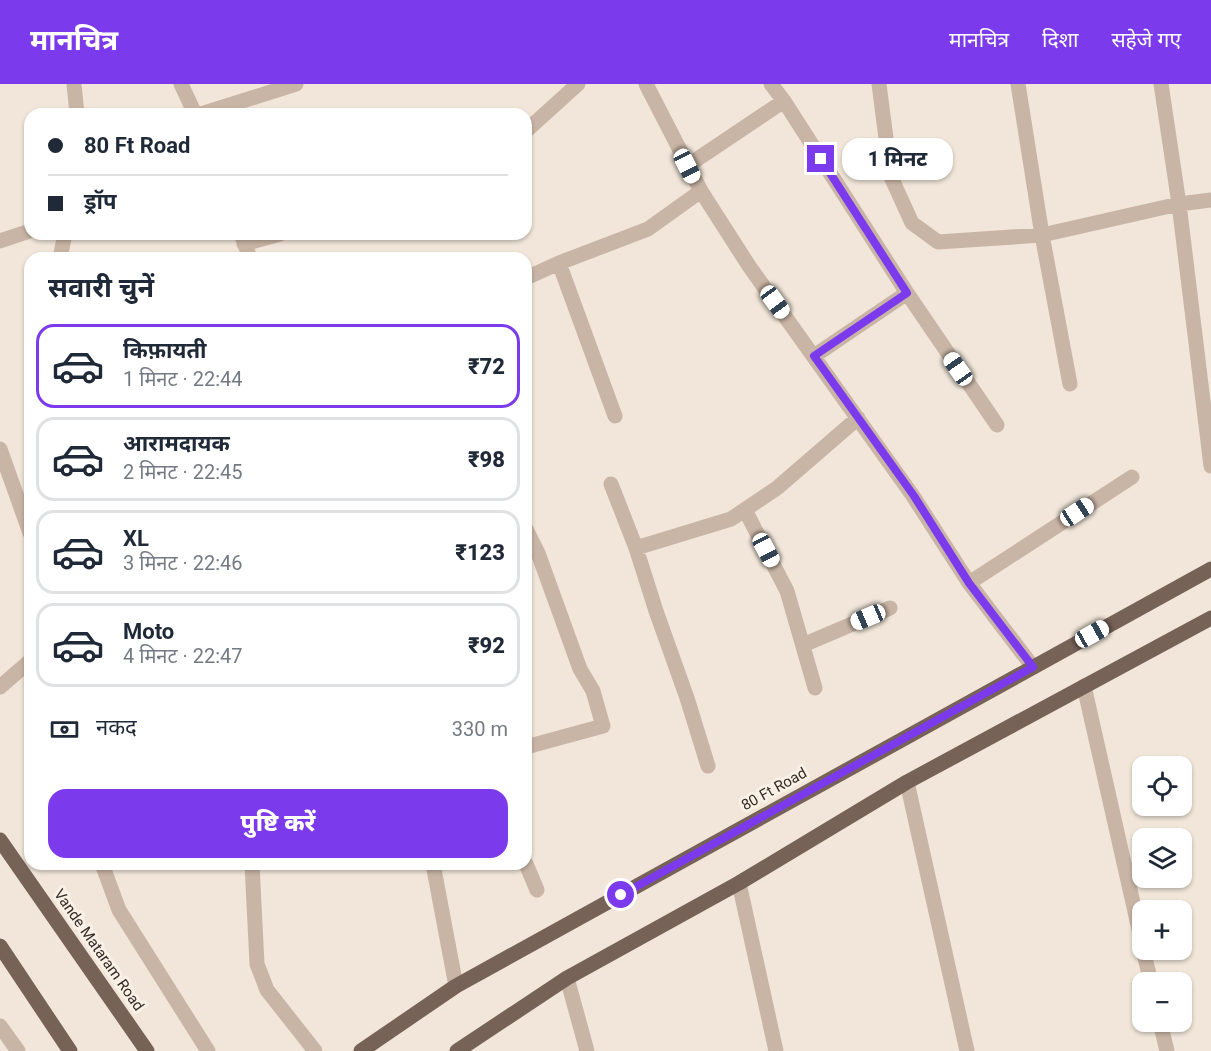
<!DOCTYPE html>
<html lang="hi">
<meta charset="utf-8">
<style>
:root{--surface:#fff;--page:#f2f2f3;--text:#1f2937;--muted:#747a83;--line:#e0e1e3;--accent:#7c3aed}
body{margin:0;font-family:Roboto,"Noto Sans Devanagari",sans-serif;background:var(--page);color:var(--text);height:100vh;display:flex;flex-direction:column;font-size:22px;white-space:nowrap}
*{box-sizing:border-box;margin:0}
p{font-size:20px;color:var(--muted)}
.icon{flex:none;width:33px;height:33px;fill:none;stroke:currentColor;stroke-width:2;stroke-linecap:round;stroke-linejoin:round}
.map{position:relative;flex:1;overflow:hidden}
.drawer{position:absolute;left:24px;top:168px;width:508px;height:618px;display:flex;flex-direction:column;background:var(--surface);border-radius:18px;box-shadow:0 2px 4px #0004}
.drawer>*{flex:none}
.hud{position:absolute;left:24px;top:24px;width:508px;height:132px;border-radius:18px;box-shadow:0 2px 4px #0004;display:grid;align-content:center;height:132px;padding:0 24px;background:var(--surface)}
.fabs{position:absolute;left:1132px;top:672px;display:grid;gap:12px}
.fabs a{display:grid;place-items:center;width:60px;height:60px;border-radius:12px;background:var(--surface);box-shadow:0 2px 4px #0004;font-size:30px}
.end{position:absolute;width:27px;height:27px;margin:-14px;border:8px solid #7c3aed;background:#fff;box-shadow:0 0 0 3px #fff}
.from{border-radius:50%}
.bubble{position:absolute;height:42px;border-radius:18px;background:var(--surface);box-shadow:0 2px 4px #0004;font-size:20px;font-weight:800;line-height:42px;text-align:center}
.car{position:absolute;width:18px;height:36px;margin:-18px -9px;border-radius:8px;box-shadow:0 0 4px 2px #0007;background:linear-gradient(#fff 24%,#345 0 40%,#fff 0 76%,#345 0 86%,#fff 0)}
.hud b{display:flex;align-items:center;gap:21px;height:57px;font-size:22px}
.hud b+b{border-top:2px solid var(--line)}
.hud i{width:15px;height:15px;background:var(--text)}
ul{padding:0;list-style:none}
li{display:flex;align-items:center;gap:18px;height:84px;margin:0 12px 9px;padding:0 12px;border:3px solid var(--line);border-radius:18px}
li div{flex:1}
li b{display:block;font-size:22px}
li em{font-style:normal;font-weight:800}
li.active{border-color:var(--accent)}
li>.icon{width:54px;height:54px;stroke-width:1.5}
h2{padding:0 24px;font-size:27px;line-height:72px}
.pay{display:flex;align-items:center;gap:15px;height:66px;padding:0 24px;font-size:22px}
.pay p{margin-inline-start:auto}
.button{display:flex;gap:12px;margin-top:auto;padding:12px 24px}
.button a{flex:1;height:69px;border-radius:18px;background:var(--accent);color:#fff;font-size:24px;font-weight:800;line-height:69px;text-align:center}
header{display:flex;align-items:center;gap:36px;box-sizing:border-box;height:84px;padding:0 30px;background:var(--accent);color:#fff}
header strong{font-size:28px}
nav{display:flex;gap:33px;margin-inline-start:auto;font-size:21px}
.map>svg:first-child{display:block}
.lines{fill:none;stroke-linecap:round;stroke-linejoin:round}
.minor{stroke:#c9b5a5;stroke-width:15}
.major{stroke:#776257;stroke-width:15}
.route{stroke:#7c3aed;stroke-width:8}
.labels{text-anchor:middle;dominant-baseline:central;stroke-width:6;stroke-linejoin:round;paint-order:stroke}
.street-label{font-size:15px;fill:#352b27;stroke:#f9f0e6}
</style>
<header>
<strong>मानचित्र</strong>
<nav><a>मानचित्र</a><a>दिशा</a><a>सहेजे गए</a></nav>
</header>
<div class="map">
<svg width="1211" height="967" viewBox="0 0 1211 967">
<rect width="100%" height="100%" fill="#f1e6d9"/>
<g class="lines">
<path class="minor" d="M 74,0 L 77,30
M 181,0 L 195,30
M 646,0 L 701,107 L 749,182 L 913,412 L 969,499 L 1132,393
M 771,0 L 784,17 L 907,209 L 997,341
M 879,0 L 891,93 L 912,139 L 938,158 L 1042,151 L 1179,120 L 1161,0
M 1018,0 L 1042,151 L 1070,300
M 201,30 L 296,0
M 526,47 L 578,0
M 687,82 L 784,17
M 1211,116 L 1179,120 L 1211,382
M 241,150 L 250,174
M 0,157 L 30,147
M 244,160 L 280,150
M 60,174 L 65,150
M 559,179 L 615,332
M 526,194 L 559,179 L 648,145 L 701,107
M 814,272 L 907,209
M 0,365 L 30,449
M 611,400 L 636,464 L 656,527 L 687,614 L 708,682
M 745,426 L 787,507 L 815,604
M 526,445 L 538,469 L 580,585 L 593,607 L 603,642 L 526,663
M 636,464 L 731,435 L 777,404 L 858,334
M 969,499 L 1033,583
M 803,561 L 890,524
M 1084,602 L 1143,863
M 0,603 L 30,577
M 907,698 L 967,967
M 102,780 L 119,826 L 208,967
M 252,780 L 257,880 L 267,906 L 315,967
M 433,780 L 456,902
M 526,780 L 537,806
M 739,799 L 776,967
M 1143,866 L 1151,898
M 567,894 L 587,967
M 1160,938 L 1167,967
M 0,942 L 18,967"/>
<path class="major" d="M 0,756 L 147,967
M 0,862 L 70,967
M 361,967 L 456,902 L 1211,485
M 457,967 L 567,894 L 739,799 L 907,698 L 1211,534"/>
</g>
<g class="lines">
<path class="route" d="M 621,811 L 1033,583 L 969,499 L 914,412 L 814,272 L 907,209 L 821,75"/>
</g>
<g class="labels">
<g class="street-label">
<text transform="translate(774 705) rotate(-29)">80 Ft Road</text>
<text transform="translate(99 866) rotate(55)">Vande Mataram Road</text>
</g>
</g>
</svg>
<div class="fabs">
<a><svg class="icon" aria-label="locate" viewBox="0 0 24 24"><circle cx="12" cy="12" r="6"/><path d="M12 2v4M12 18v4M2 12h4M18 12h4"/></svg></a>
<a><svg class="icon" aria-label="layers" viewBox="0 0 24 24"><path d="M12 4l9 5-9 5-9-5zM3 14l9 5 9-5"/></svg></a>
<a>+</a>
<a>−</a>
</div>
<i class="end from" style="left:621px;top:811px"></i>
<i class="end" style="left:821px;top:75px"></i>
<div class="bubble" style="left:842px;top:54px;width:111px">1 मिनट</div>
<i class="car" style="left:687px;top:82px;rotate:153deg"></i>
<i class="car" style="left:775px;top:218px;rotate:144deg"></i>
<i class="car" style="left:958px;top:285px;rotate:325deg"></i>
<i class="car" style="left:1077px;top:428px;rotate:57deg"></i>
<i class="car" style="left:766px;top:466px;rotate:152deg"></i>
<i class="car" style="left:868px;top:533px;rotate:247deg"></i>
<i class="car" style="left:1092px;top:550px;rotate:61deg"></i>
<div class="hud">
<b><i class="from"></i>80 Ft Road</b>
<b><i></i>ड्रॉप</b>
</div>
<section class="drawer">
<h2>सवारी चुनें</h2>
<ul>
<li class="active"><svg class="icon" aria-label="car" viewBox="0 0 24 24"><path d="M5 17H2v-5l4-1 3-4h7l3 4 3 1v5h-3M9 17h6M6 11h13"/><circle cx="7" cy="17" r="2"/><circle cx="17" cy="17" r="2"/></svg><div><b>किफ़ायती</b><p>1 मिनट · 22:44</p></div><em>₹72</em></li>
<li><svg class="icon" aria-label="car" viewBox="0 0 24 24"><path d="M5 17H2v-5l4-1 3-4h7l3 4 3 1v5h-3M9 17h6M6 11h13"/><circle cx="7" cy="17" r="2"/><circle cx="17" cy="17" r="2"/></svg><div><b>आरामदायक</b><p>2 मिनट · 22:45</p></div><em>₹98</em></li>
<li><svg class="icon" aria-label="car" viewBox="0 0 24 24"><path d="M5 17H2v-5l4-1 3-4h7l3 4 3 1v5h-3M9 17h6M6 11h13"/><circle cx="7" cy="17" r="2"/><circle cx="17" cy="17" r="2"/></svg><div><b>XL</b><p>3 मिनट · 22:46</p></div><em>₹123</em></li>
<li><svg class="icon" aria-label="car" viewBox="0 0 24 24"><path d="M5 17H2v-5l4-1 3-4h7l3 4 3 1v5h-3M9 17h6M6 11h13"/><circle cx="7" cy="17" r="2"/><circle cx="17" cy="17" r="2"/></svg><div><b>Moto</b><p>4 मिनट · 22:47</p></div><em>₹92</em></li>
</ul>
<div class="pay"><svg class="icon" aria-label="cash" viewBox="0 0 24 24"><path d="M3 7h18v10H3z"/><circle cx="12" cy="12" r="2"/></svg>नकद<p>330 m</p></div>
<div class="button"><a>पुष्टि करें</a></div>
</section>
</div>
